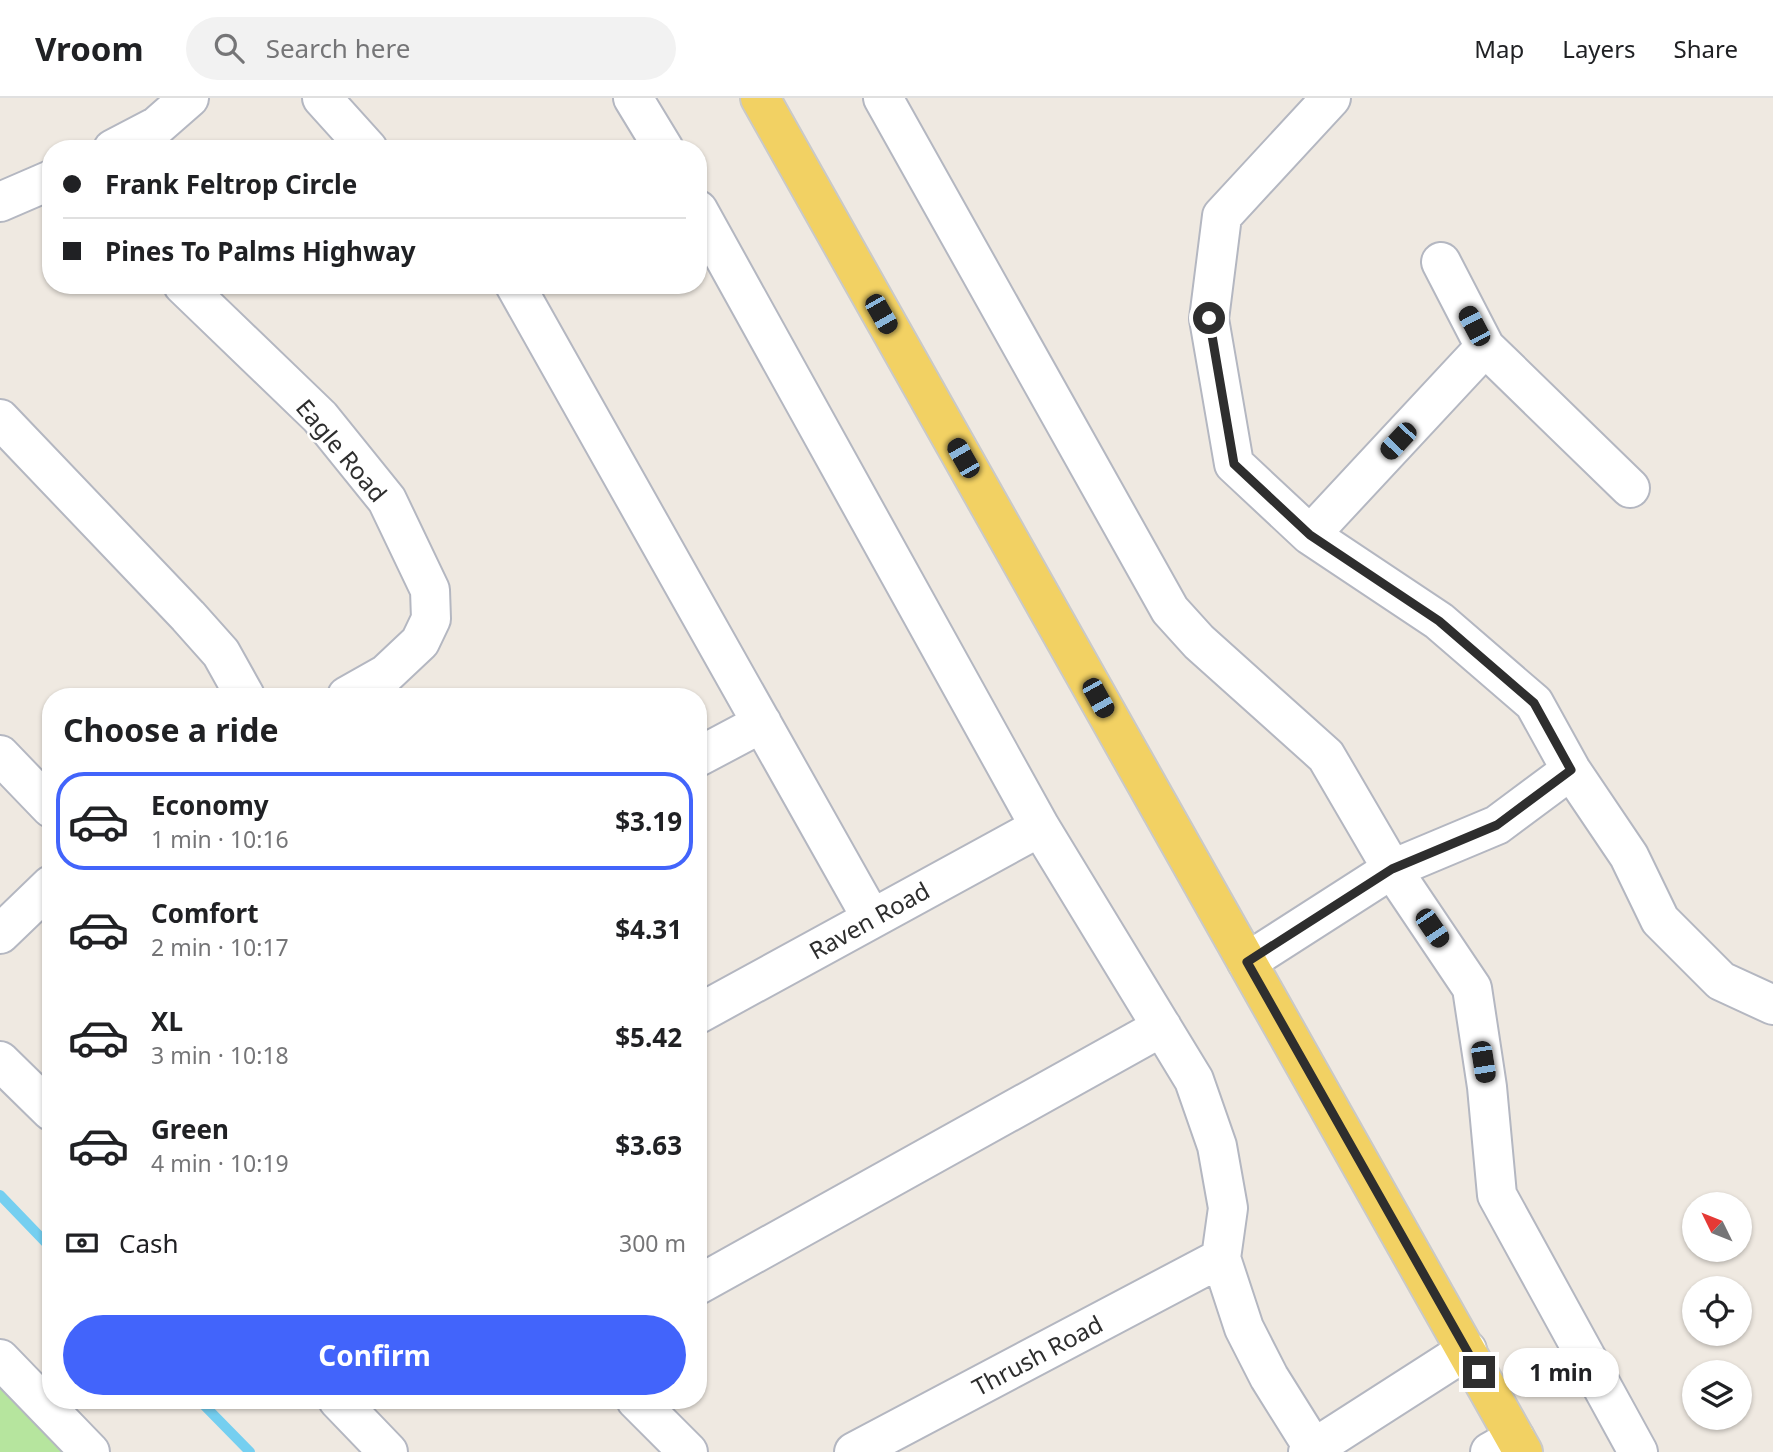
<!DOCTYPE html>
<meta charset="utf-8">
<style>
:root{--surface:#fff;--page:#f2f2f2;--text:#202124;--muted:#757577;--line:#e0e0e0;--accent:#4264fb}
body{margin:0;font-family:"Noto Sans",sans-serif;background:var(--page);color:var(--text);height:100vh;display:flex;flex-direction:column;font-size:26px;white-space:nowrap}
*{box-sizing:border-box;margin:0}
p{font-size:23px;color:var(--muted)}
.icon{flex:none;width:38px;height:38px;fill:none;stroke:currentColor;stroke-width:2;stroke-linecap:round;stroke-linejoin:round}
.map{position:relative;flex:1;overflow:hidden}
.details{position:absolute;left:42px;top:590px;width:665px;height:721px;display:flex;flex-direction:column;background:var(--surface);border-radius:28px;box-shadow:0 2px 5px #0004}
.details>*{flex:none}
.banner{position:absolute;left:42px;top:42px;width:665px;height:154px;border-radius:28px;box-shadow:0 2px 5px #0004;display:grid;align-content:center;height:154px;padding:0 21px;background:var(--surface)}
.needle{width:46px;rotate:313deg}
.buttons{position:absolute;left:1682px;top:1094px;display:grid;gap:14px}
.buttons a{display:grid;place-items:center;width:70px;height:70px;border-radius:50%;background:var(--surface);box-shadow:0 2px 5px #0004;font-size:35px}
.end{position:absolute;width:32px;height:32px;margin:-16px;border:9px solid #2e2e2e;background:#fff;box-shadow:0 0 0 4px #fff}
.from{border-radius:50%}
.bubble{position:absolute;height:49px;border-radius:24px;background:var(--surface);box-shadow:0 2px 5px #0004;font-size:23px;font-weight:700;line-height:49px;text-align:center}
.car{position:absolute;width:21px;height:42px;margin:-21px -10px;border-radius:9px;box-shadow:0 0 5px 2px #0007;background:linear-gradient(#222 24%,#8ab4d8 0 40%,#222 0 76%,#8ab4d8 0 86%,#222 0)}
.banner b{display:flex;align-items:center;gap:24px;height:66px;font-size:26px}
.banner b+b{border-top:2px solid var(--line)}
.banner i{width:18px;height:18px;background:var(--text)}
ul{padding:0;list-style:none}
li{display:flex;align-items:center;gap:21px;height:98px;margin:0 14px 10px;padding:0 7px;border:4px solid transparent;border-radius:28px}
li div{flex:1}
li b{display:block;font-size:26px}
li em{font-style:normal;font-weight:700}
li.on{border-color:var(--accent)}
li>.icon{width:63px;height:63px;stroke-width:1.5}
h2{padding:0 21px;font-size:32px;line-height:84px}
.pay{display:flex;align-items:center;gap:18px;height:77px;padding:0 21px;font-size:26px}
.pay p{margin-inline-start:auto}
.primary-button{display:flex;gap:14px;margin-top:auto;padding:14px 21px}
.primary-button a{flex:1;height:80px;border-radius:42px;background:var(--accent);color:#fff;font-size:28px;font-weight:700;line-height:80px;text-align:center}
header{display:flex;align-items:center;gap:42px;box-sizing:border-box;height:98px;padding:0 35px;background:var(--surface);border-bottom:2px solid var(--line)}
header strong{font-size:33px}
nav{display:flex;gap:38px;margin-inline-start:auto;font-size:24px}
.search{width:490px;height:63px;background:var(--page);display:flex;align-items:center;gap:18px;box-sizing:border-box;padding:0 24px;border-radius:38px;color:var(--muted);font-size:26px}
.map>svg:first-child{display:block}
.green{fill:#b6e59e}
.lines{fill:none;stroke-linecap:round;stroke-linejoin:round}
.stream{stroke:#75cff0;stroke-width:10}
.minor-casing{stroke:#b4b7c1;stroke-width:42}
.major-casing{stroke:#c9c9c9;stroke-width:42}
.minor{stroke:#fff;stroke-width:38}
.major{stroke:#f2d163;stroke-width:38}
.route{stroke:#2e2e2e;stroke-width:9}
.labels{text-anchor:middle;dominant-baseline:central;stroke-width:5;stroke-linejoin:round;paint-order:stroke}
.street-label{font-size:24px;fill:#2e2e2e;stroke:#fff}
</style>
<header>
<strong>Vroom</strong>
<div class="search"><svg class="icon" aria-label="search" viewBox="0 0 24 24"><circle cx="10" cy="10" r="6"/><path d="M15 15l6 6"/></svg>Search here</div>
<nav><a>Map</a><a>Layers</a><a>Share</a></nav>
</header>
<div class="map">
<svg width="1773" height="1354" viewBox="0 0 1773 1354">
<rect width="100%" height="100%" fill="#efe9e1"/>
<path class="green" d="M 0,1289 L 64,1354 L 0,1354 Z"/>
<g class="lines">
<path class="stream" d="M 0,1097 L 51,1150
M 199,1302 L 250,1354"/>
<g class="minor-casing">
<path id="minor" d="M 322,0 L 368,51
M 633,0 L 664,51
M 883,0 L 1170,512 L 1199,544 L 1326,658 L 1392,771 L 1472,890 L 1487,989 L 1497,1097 L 1638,1354
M 1331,0 L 1222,118 L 1209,221 L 1234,366 L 1310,437 L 1439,523 L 1534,605 L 1571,672 L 1629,758 L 1660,822 L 1721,883 L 1773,907
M 113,51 L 157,28 L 189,0
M 0,104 L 51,82
M 698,112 L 1040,729 L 1194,982 L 1217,1048 L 1228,1110 L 1221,1160 L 1244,1230 L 1269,1279 L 1314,1351
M 1441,164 L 1485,249 L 1630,390
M 183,187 L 320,319 L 387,402 L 430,492 L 431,521 L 420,544 L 386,576 L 347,598
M 515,187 L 872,821
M 0,321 L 188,518 L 221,555 L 245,598
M 1310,437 L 1485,249
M 0,657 L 51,710
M 698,659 L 762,625
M 0,836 L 51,787
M 1247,864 L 1392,771 L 1497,727 L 1571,672
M 698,916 L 1040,729
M 0,963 L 51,1013
M 698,1187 L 1162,929
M 0,1261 L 90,1354
M 338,1302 L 388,1354
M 636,1302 L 688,1354
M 854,1354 L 1221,1160
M 1308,1354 L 1467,1252
M 1490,1354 L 1515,1340"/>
</g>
<g class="major-casing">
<path id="major" d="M 760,0 L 1523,1354"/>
</g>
<use href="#minor" class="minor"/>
<use href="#major" class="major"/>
</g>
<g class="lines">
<path class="route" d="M 1209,220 L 1234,366 L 1310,437 L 1439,523 L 1534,605 L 1571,672 L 1497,727 L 1392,771 L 1247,864 L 1479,1274"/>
</g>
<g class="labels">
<g class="street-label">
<text transform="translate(342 352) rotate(50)">Eagle Road</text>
<text transform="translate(869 822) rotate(-29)">Raven Road</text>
<text transform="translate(1037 1257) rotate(-28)">Thrush Road</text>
</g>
</g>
</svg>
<div class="buttons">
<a><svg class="needle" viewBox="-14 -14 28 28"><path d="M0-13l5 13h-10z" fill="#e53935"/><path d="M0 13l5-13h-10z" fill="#757577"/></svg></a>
<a><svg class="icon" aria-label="locate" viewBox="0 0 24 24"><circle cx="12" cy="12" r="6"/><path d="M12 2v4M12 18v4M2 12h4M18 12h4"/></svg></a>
<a><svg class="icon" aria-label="layers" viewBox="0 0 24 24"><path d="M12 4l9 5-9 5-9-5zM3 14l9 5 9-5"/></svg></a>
</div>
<i class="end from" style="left:1209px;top:220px"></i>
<i class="end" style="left:1479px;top:1274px"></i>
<div class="bubble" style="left:1503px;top:1250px;width:116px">1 min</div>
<i class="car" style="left:881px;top:216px;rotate:150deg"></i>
<i class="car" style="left:1474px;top:228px;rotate:332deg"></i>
<i class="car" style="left:1398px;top:343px;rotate:223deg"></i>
<i class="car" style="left:963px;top:360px;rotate:330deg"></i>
<i class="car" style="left:1098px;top:600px;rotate:151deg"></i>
<i class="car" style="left:1432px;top:830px;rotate:146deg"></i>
<i class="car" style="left:1483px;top:964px;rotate:171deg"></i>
<div class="banner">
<b><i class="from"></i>Frank Feltrop Circle</b>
<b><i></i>Pines To Palms Highway</b>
</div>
<section class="details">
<h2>Choose a ride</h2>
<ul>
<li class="on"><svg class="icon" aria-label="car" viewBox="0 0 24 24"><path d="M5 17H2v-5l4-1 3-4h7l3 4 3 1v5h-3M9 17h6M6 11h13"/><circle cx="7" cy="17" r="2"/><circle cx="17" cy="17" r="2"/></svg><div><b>Economy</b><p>1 min · 10:16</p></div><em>$3.19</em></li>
<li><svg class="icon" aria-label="car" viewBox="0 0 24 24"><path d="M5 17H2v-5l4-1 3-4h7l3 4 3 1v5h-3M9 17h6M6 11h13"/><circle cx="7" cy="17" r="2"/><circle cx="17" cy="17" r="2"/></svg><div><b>Comfort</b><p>2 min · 10:17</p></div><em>$4.31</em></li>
<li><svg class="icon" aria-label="car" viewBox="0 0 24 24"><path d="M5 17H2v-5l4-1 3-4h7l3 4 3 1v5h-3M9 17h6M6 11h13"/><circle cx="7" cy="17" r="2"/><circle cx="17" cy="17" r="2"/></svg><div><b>XL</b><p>3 min · 10:18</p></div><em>$5.42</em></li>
<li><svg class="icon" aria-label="car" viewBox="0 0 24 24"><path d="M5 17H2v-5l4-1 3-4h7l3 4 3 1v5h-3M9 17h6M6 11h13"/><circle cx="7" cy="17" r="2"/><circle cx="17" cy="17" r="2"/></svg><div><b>Green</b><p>4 min · 10:19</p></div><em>$3.63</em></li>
</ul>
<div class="pay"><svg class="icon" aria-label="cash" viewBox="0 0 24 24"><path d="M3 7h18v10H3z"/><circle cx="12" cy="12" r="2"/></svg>Cash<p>300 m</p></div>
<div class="primary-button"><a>Confirm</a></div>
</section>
</div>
